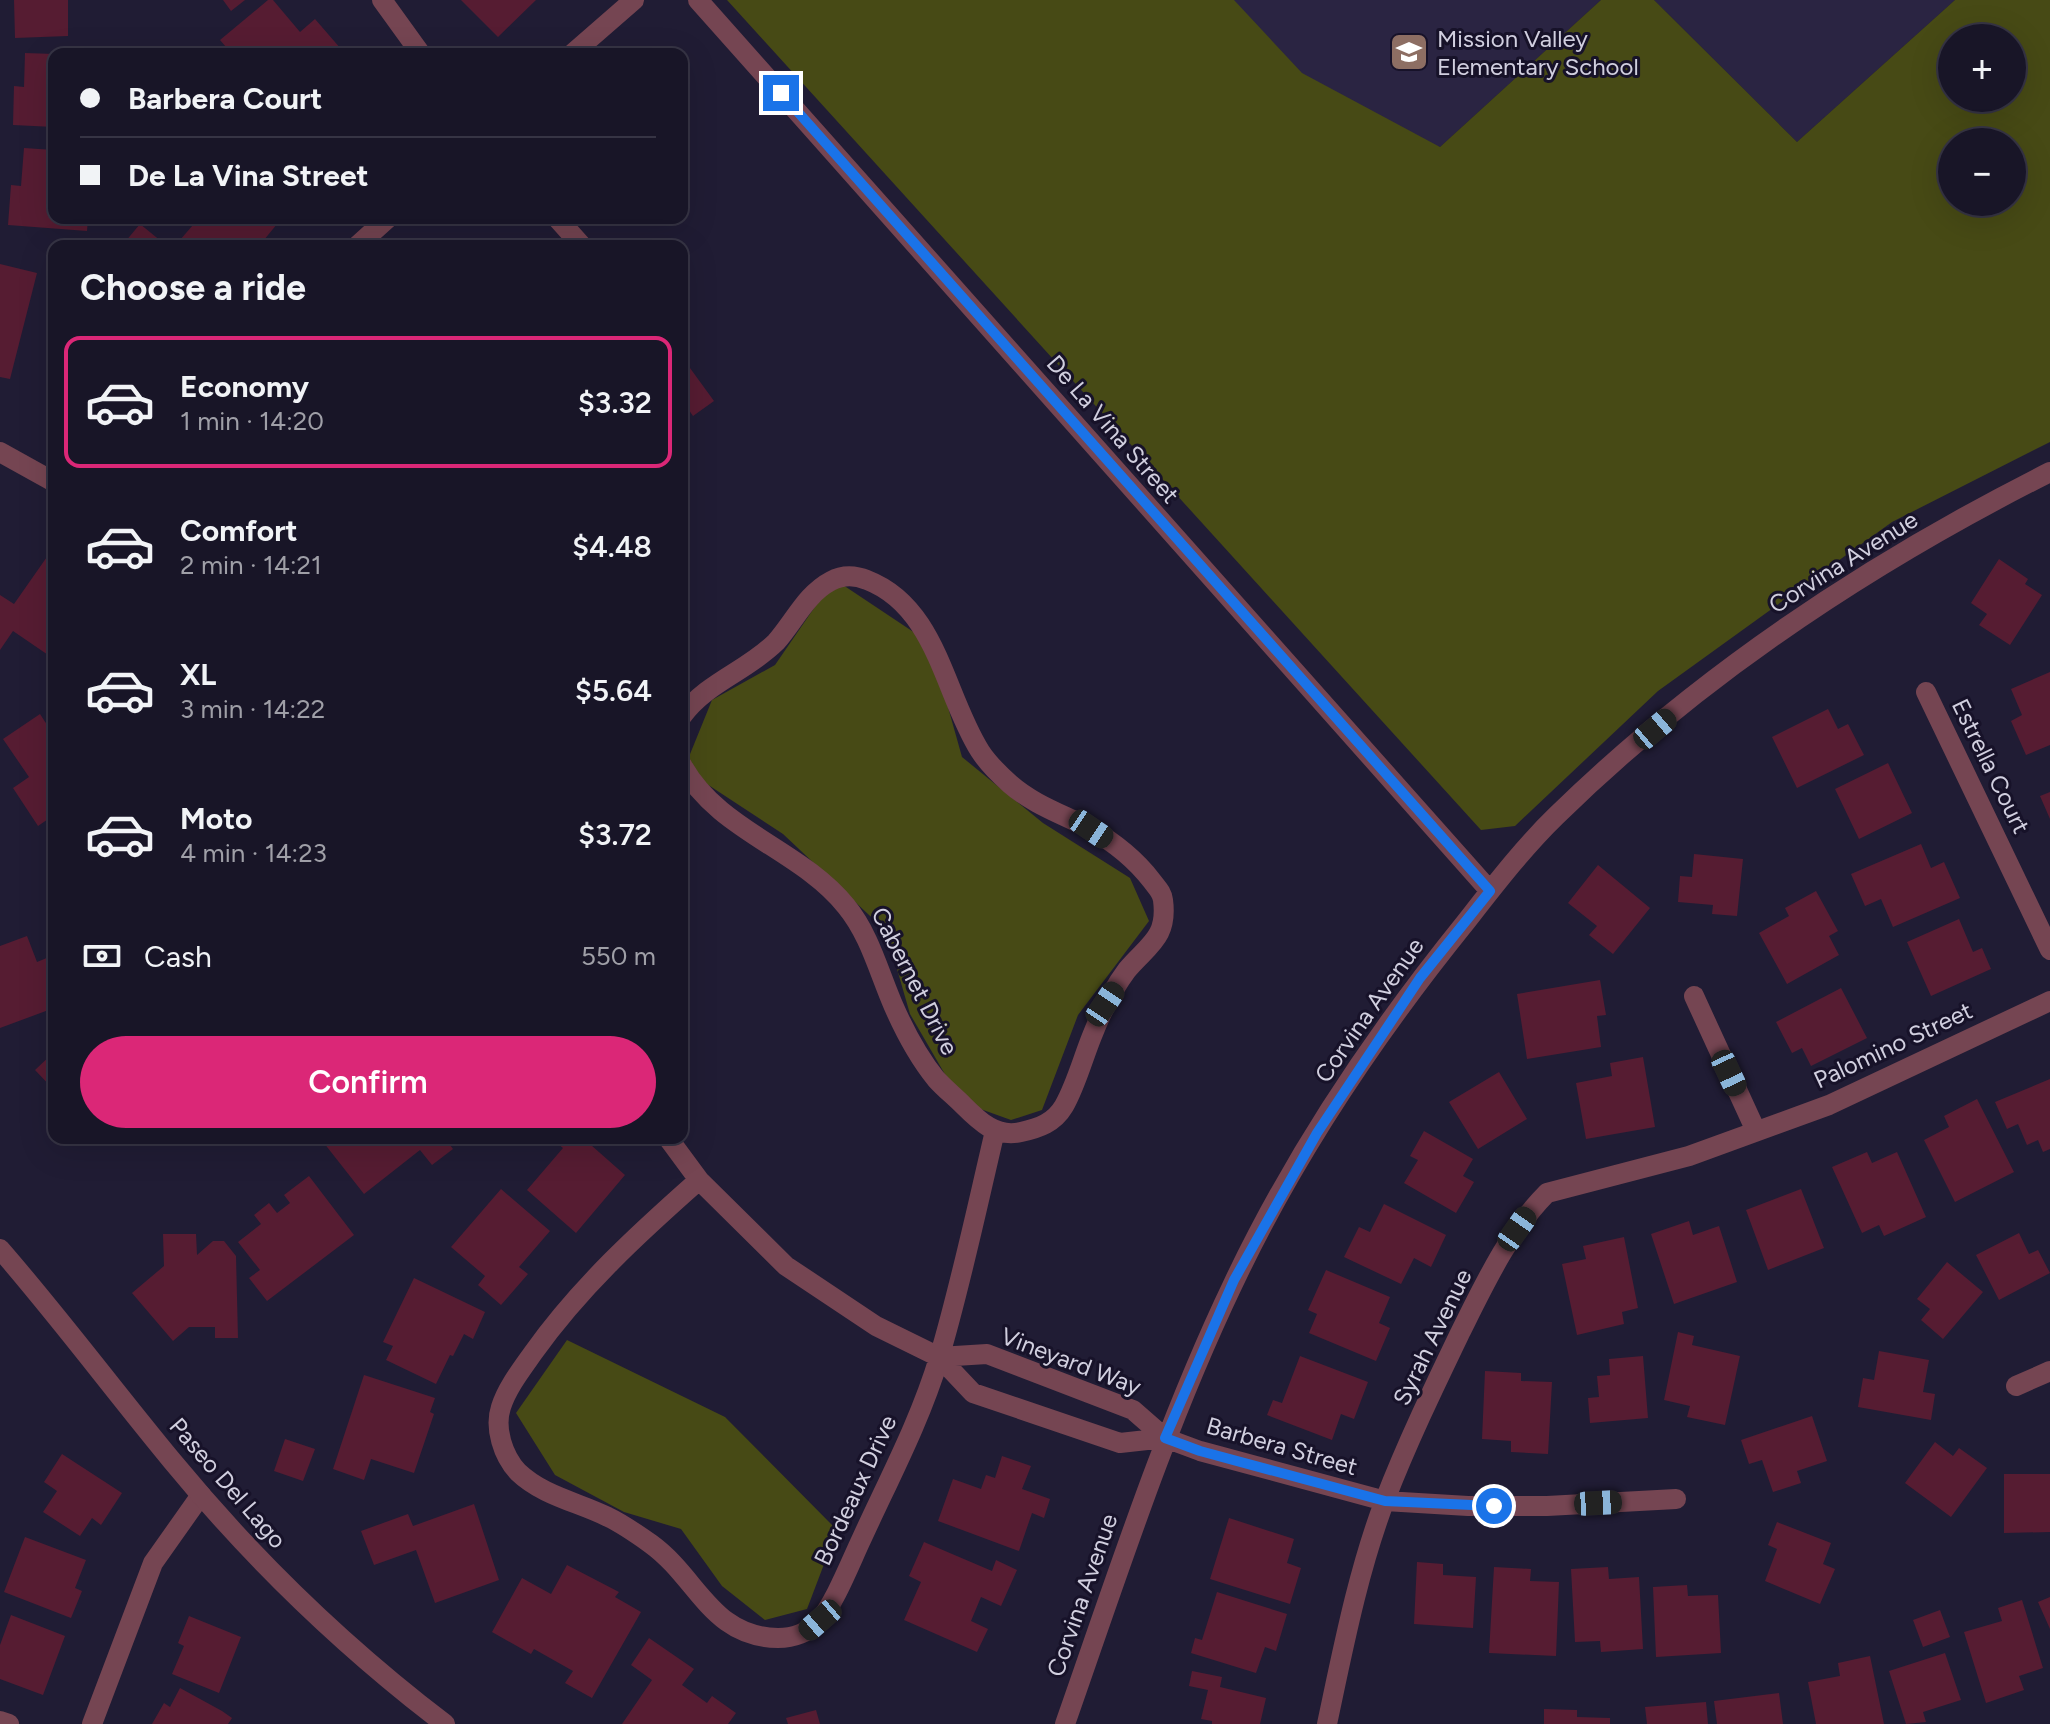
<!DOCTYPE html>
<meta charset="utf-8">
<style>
:root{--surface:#181527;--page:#211e2f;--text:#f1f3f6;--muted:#9f9fa7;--line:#363444;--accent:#db2777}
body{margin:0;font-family:Figtree,sans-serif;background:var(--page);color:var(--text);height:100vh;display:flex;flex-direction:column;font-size:30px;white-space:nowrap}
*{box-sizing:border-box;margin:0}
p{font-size:26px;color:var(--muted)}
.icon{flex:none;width:44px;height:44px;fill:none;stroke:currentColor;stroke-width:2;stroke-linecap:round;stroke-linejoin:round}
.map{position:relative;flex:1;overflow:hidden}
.details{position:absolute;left:48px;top:240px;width:640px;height:904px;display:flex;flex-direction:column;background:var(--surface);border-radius:16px;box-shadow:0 8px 32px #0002,0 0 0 2px var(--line)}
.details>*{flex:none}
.guide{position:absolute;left:48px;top:48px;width:640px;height:176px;border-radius:16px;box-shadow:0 8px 32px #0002,0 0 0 2px var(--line);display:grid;align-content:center;height:176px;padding:0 32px;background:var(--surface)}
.tools{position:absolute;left:1938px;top:24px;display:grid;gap:16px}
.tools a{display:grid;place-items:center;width:88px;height:88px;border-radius:50%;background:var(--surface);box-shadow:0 8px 32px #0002,0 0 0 2px var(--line);font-size:40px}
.end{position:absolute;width:36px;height:36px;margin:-18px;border:10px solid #1a73e8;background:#fff;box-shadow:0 0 0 4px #fff}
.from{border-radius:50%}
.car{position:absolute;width:24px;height:48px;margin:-24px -12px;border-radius:10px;box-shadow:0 0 6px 2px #0007;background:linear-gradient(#222 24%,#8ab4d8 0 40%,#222 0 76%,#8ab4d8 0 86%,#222 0)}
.guide b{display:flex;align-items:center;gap:28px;height:76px;font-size:30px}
.guide b+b{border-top:2px solid var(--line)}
.guide i{width:20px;height:20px;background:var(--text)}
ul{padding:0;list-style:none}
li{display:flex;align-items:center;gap:24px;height:132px;margin:0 16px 12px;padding:0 16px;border:4px solid transparent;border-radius:16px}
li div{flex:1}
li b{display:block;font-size:30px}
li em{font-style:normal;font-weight:600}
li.on{border-color:var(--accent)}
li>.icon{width:72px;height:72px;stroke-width:1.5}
h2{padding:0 32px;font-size:36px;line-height:96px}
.pay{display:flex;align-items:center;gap:20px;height:88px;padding:0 32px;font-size:30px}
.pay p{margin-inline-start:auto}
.cta{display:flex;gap:16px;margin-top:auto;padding:16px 32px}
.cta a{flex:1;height:92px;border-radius:48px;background:var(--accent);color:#fff;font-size:32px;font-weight:600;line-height:92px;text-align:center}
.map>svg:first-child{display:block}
.built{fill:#2a2442}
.green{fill:#474a15;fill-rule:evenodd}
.building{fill:#561c32}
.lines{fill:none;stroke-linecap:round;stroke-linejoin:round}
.minor{stroke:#754552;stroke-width:20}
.tertiary{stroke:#754552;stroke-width:20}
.route{stroke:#1a73e8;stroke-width:10}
.labels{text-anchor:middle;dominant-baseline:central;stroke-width:6;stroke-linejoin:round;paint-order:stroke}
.poi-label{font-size:24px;fill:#d1cfdf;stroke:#171229;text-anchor:start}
.street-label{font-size:24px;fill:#d1cfdf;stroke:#171229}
</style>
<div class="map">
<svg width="2050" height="1724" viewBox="0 0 2050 1724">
<rect width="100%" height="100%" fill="#201c34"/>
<path class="built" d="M 1227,0 L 1601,0 L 1440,147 L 1320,104 Z
M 1654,0 L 1955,0 L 1797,142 Z"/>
<path class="green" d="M 727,0 L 1234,0 L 1302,73 L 1440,147 L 1601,0 L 1654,0 L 1797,142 L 1955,0 L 2050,0 L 2050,442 L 1892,522 L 1658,691 L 1515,826 L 1481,830 ZM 1952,38 L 2012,38 L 2012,98 L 1952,98 ZM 1952,142 L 2012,142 L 2012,202 L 1952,202 Z
M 834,579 L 930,643 L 962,757 L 1043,823 L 1130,878 L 1149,921 L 1078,1015 L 1042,1110 L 1011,1120 L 961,1102 L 910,1014 L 886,931 L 783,834 L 684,769 L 712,700 L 775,665 Z
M 567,1340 L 725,1417 L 837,1530 L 807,1609 L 765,1620 L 722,1586 L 681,1529 L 624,1512 L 555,1475 L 516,1413 Z"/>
<path class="building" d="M 14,0 L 68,0 L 68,36 L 15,38 Z
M 223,0 L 245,0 L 231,11 Z
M 268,0 L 273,0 L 300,32 L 315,19 L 341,49 L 336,54 L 232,54 L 220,40 Z
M 461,0 L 536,0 L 498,37 Z
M 25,53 L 54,54 L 54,127 L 13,125 L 14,86 L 24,87 Z
M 24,148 L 54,150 L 54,218 L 88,218 L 87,231 L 8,225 L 11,185 L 21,186 Z
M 199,218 L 282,218 L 259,246 L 187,246 L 180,240 Z
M 140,224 L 167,246 L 130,246 L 125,242 Z
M 0,264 L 37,273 L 10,379 L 0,377 Z
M 682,357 L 714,401 L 693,416 L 682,400 Z
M 49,554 L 54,557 L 54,659 L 13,631 L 0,650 L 0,595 L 14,604 Z
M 1999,559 L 2028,579 L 2025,584 L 2042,595 L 2010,645 L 1979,625 L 1987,614 L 1971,603 Z
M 2050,672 L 2050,745 L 2026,755 L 2011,721 L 2022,715 L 2011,689 Z
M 1828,709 L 1838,729 L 1848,724 L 1864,755 L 1797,788 L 1772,737 Z
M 40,714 L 51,731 L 54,728 L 54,815 L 38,826 L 13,788 L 29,777 L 3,739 Z
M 1888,763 L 1912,813 L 1859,839 L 1835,789 Z
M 2050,792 L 2050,819 L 2040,796 Z
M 1921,844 L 1931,868 L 1944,862 L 1960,898 L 1893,927 L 1881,899 L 1865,906 L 1851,874 Z
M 1694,854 L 1743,859 L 1737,916 L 1712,914 L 1713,905 L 1678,902 L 1680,876 L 1692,877 Z
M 1598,865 L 1650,908 L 1613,954 L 1589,935 L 1597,926 L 1568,903 Z
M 1816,891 L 1838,931 L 1829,936 L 1839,955 L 1787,984 L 1759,933 L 1789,916 L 1785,908 Z
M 1959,919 L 1973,952 L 1982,948 L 1991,969 L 1931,996 L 1907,942 Z
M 27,936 L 37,962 L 54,955 L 54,1008 L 0,1028 L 0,946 Z
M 1600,980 L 1606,1015 L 1597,1016 L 1601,1047 L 1527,1059 L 1517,994 Z
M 1841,988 L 1867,1038 L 1811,1066 L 1802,1048 L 1792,1053 L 1776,1022 Z
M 54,1052 L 54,1090 L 35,1070 Z
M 1643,1057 L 1655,1127 L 1586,1139 L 1576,1083 L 1612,1076 L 1610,1063 Z
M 1499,1072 L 1527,1119 L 1478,1149 L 1449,1102 Z
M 2050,1079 L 2050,1149 L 2043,1152 L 2038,1140 L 2027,1145 L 2018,1124 L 2007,1129 L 1995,1102 Z
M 1977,1099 L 2014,1172 L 1955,1202 L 1924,1140 L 1949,1127 L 1944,1116 Z
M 1424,1131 L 1473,1159 L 1463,1176 L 1474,1182 L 1456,1213 L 1404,1183 L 1418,1160 L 1410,1156 Z
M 320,1138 L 445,1138 L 453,1149 L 432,1165 L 420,1150 L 364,1194 Z
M 551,1138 L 583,1138 L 625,1175 L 576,1233 L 527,1190 L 563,1148 Z
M 1867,1152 L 1872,1163 L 1897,1152 L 1926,1217 L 1884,1236 L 1879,1225 L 1862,1233 L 1832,1167 Z
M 309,1176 L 354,1235 L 267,1301 L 249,1278 L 260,1270 L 238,1242 L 261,1224 L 254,1215 L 269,1203 L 277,1213 L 290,1203 L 284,1195 Z
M 501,1189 L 550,1231 L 519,1267 L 528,1274 L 501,1305 L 478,1285 L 485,1276 L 451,1247 Z
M 1801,1189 L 1824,1248 L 1768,1270 L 1746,1210 Z
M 1384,1204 L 1446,1235 L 1431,1267 L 1414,1258 L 1401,1284 L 1344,1257 L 1359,1227 L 1370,1232 Z
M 1689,1221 L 1693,1235 L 1719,1226 L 1737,1282 L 1674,1304 L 1651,1234 Z
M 2019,1233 L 2029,1254 L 2038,1250 L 2050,1273 L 1999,1300 L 1976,1255 Z
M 163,1234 L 196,1234 L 197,1255 L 213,1241 L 224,1241 L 236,1256 L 238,1338 L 215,1338 L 215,1327 L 189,1327 L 173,1341 L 132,1293 L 164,1266 Z
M 1624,1237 L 1638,1308 L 1622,1312 L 1624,1324 L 1577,1335 L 1562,1264 L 1586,1259 L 1583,1246 Z
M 1947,1262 L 1983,1292 L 1943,1339 L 1921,1320 L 1930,1309 L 1917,1299 Z
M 1326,1270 L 1390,1297 L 1379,1323 L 1390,1328 L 1376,1361 L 1309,1333 L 1317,1314 L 1308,1310 Z
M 414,1278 L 485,1312 L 473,1339 L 464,1334 L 453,1356 L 450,1355 L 436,1384 L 386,1360 L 393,1346 L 383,1342 Z
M 1678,1332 L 1694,1336 L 1692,1345 L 1740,1356 L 1725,1425 L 1687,1417 L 1690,1406 L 1664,1400 Z
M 1879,1351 L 1929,1360 L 1923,1392 L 1935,1394 L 1931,1420 L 1858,1407 L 1863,1378 L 1874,1380 Z
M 1300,1356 L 1368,1382 L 1354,1419 L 1341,1414 L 1332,1440 L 1267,1415 L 1273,1400 L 1282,1403 Z
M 1643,1356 L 1648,1418 L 1590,1423 L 1588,1398 L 1599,1397 L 1597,1376 L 1610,1375 L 1609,1359 Z
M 1485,1371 L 1521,1373 L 1521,1381 L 1552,1382 L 1548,1454 L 1511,1452 L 1511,1441 L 1482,1439 Z
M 364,1375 L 435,1398 L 430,1412 L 434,1414 L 414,1473 L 371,1459 L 364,1480 L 333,1469 Z
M 1812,1416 L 1827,1461 L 1797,1471 L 1801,1483 L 1773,1492 L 1762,1460 L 1749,1464 L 1741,1440 Z
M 285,1439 L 315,1449 L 303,1481 L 274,1471 Z
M 1935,1442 L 1953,1456 L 1959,1448 L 1987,1468 L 1951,1517 L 1905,1483 Z
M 62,1454 L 122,1493 L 101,1525 L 92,1518 L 80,1536 L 43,1512 L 57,1491 L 44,1482 Z
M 1002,1456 L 1031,1466 L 1022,1489 L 1050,1499 L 1044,1518 L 1032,1513 L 1019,1551 L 938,1521 L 953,1479 L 981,1489 L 986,1475 L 995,1478 Z
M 2004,1474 L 2050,1474 L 2050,1532 L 2004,1533 Z
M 474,1504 L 499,1580 L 435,1603 L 416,1550 L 374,1565 L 361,1531 L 408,1514 L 413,1526 Z
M 1229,1518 L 1294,1539 L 1287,1563 L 1301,1568 L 1290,1604 L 1210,1579 Z
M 1777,1522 L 1831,1543 L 1823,1564 L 1835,1569 L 1820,1604 L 1765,1581 L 1777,1549 L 1768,1545 Z
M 25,1537 L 86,1560 L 75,1588 L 82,1591 L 71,1618 L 4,1592 Z
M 924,1542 L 992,1571 L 996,1560 L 1017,1570 L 1001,1606 L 981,1597 L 971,1621 L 988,1629 L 977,1652 L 904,1620 L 921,1582 L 909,1576 Z
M 1417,1562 L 1443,1564 L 1443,1575 L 1476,1577 L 1473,1628 L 1414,1624 Z
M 567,1565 L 619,1592 L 615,1597 L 641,1612 L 592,1698 L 565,1683 L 573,1671 L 534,1649 L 531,1654 L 492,1632 L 522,1578 L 551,1594 Z
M 1494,1567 L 1531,1569 L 1530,1581 L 1559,1582 L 1556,1656 L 1489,1653 Z
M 1608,1567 L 1609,1579 L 1639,1577 L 1643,1649 L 1601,1652 L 1600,1641 L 1575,1642 L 1571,1569 Z
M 1687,1585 L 1688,1596 L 1718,1595 L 1721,1653 L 1656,1657 L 1653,1587 Z
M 1217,1592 L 1287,1614 L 1276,1651 L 1265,1647 L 1256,1673 L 1191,1653 L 1195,1638 L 1202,1640 Z
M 2050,1597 L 2050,1629 L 2038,1602 Z
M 2022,1600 L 2043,1668 L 2019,1676 L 2024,1690 L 1986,1703 L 1964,1632 L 2002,1621 L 1998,1608 Z
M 1940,1610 L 1950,1637 L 1923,1647 L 1913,1620 Z
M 11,1615 L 65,1636 L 43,1695 L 0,1679 L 0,1645 Z
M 189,1616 L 241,1637 L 219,1693 L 172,1674 L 184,1646 L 178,1643 Z
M 649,1638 L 694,1669 L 682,1685 L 707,1703 L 712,1696 L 736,1713 L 728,1724 L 622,1724 L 652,1680 L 631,1665 Z
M 1945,1653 L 1961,1700 L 1923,1712 L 1926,1722 L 1906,1724 L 1889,1671 Z
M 1870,1656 L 1884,1724 L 1816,1724 L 1808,1682 L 1840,1676 L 1838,1663 Z
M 1192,1671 L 1222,1677 L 1220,1687 L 1266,1698 L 1260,1724 L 1212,1724 L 1212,1721 L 1201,1719 L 1208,1690 L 1189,1686 Z
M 180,1688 L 222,1711 L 232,1718 L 228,1724 L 152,1724 L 164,1703 L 170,1707 Z
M 1779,1693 L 1783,1724 L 1717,1724 L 1714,1701 Z
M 1706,1702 L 1708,1724 L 1647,1724 L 1645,1707 Z
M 1544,1709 L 1577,1710 L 1577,1717 L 1610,1718 L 1610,1724 L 1544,1724 Z
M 816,1710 L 820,1724 L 788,1724 L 786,1718 Z"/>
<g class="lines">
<path class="minor" d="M 382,0 L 421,54
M 698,0 L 1490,891
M 572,54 L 634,0
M 557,218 L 582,246
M 357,246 L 388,218
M 0,452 L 54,482
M 1926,692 L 2050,950
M 682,716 C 707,682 747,671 776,642 C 794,622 806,594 831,581 C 842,575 855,575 867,580 C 937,607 944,694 980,751 C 987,762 1000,775 1010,784 C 1034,805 1062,814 1089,828 C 1112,841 1136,860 1152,881 C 1157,888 1162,892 1163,900 C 1168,938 1148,945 1127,970 C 1112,990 1101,1013 1092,1036 C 1083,1058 1076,1085 1064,1106 C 1054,1123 1039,1128 1021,1132 C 996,1138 979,1121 963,1105 C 954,1096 944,1088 936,1079 C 919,1058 905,1032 894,1007 C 879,973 870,935 846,906 C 800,849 718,831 682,765
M 1694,996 L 1756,1131
M 668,1138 L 699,1180 L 786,1266 L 876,1326 L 939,1357 L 973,1393 L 1120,1443 L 1165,1438
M 699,1180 C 639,1233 580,1287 533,1353 C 521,1370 507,1388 501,1407 C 494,1428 503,1456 518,1472 C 543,1496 578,1502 608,1517 C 623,1524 637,1534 651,1544 C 698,1578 711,1637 778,1638 C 794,1638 807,1633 818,1622 C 834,1605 851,1561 862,1538 C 889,1479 920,1421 939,1358 C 961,1284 977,1207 995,1131
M 939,1357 L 987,1354 L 1133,1410 L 1165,1438 L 1200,1451 L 1385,1501 L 1468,1506 L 1547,1506 L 1676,1499
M 2016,1386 L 2050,1371
M 0,1721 L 9,1724
M 92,1724 L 153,1563 L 201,1495
M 1065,1724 C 1117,1576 1165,1426 1233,1284 C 1293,1157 1377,1032 1465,923 C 1494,886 1523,848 1556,816 C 1700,675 1871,562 2050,472
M 1327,1724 C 1343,1649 1358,1571 1385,1500 C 1407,1443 1434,1387 1460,1333 C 1484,1285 1509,1231 1547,1193 L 1689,1156 L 1829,1105 L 2050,1001"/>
<path class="tertiary" d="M 0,1249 C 60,1318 115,1392 173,1462 C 253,1559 344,1647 445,1724"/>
</g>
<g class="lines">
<path class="route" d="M 781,93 L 1490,891 L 1420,978 L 1317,1133 L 1234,1280 L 1165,1438 L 1200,1451 L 1385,1501 L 1494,1506"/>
</g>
<defs>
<g id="school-square" transform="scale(2)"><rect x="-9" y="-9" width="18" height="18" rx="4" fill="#8d6e63" stroke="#171229"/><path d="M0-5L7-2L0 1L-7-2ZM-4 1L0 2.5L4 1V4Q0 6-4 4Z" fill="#fff"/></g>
</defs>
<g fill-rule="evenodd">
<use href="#school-square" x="1409" y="52"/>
</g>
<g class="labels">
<g class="poi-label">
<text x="1437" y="38">Mission Valley<tspan x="1437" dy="28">Elementary School</tspan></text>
</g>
<g class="street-label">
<text transform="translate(1113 429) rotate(49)">De La Vina Street</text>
<text transform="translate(1843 562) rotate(-32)">Corvina Avenue</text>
<text transform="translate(1991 766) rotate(64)">Estrella Court</text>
<text transform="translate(915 981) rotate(63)">Cabernet Drive</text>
<text transform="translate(1369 1010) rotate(-55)">Corvina Avenue</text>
<text transform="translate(1893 1045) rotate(-25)">Palomino Street</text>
<text transform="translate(1432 1337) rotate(-64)">Syrah Avenue</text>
<text transform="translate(1071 1361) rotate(21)">Vineyard Way</text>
<text transform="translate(1282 1446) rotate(16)">Barbera Street</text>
<text transform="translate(228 1483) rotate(49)">Paseo Del Lago</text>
<text transform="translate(855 1490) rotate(-65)">Bordeaux Drive</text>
<text transform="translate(1082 1595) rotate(-71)">Corvina Avenue</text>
</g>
</g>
</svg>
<div class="tools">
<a>+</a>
<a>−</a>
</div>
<i class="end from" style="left:1494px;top:1506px"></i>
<i class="end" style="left:781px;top:93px"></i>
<i class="car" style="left:1655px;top:729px;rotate:50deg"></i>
<i class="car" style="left:1091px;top:829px;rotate:124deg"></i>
<i class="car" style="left:1105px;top:1004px;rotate:34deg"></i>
<i class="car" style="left:1729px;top:1073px;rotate:155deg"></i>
<i class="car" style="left:1517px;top:1229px;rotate:35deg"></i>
<i class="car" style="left:1598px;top:1503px;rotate:87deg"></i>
<i class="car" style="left:820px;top:1620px;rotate:229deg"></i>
<div class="guide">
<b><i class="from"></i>Barbera Court</b>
<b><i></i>De La Vina Street</b>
</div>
<section class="details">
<h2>Choose a ride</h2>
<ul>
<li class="on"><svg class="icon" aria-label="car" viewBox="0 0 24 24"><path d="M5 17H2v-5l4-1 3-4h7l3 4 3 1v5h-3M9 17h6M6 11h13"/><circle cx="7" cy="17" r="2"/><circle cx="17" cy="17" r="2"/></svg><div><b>Economy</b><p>1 min · 14:20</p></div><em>$3.32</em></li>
<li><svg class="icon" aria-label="car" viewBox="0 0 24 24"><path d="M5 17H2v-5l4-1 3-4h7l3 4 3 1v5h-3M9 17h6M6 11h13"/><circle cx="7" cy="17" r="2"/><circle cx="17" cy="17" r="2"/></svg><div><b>Comfort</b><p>2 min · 14:21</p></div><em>$4.48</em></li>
<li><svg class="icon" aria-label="car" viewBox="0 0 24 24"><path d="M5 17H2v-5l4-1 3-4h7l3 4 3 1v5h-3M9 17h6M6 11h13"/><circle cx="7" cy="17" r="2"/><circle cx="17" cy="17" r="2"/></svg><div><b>XL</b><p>3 min · 14:22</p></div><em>$5.64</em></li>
<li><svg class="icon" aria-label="car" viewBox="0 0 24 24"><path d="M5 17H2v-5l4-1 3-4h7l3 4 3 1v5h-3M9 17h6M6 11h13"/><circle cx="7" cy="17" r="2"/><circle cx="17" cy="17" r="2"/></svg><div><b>Moto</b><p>4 min · 14:23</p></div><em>$3.72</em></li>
</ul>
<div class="pay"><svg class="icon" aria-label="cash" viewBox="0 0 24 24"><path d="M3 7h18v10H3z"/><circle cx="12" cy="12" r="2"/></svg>Cash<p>550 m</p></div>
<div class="cta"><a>Confirm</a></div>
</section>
</div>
